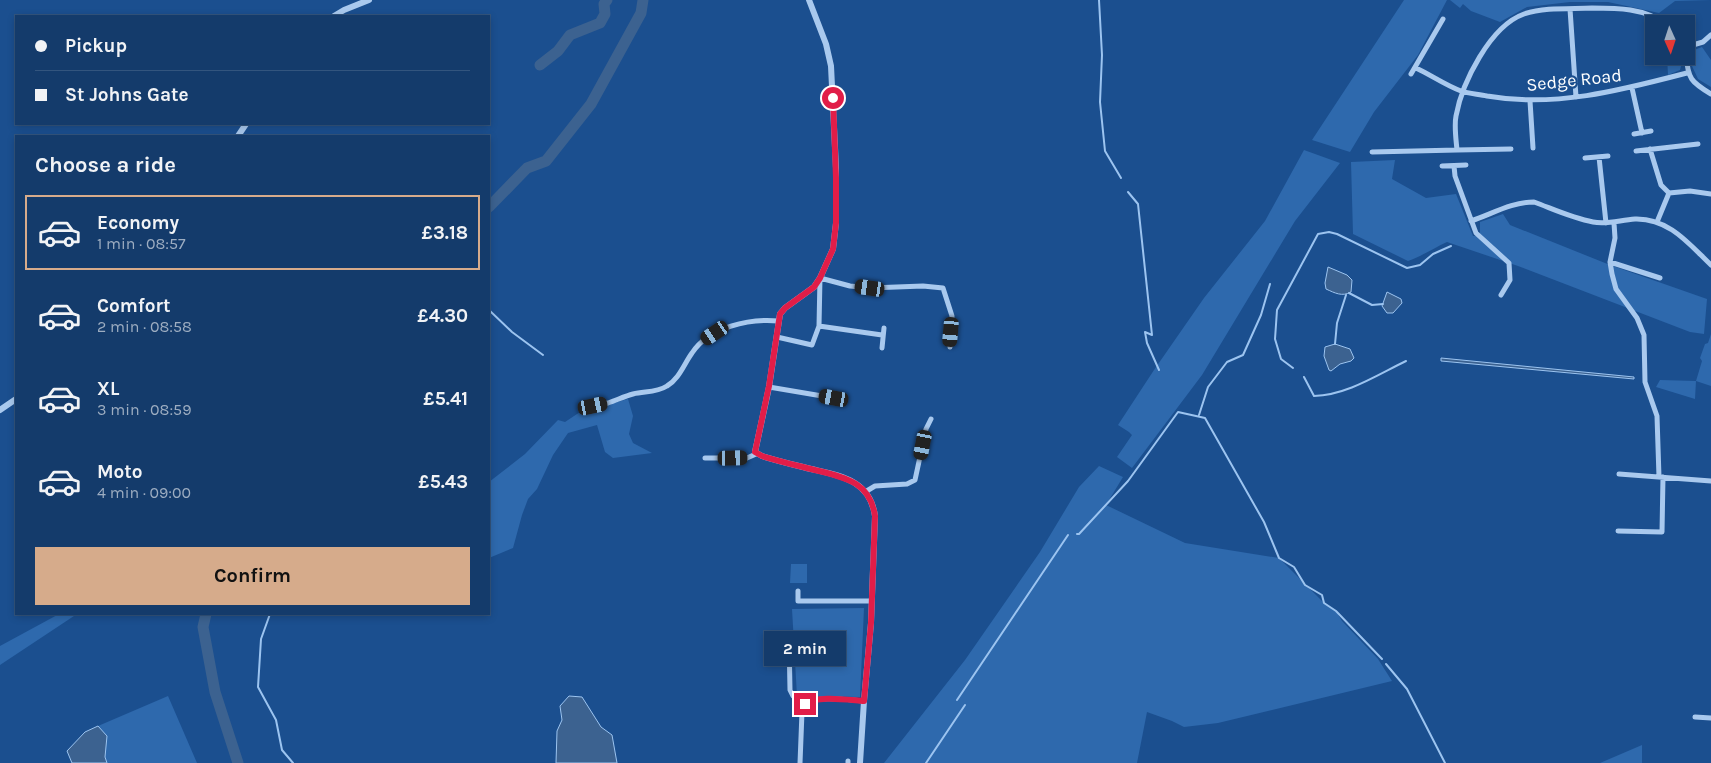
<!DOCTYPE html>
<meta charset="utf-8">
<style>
:root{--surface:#143b6b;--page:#1d4271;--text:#f1f3f6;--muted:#9dadc1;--line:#33557e;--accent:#d6ab8b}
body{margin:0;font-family:Karla,sans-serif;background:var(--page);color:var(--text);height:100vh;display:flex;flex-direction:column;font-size:19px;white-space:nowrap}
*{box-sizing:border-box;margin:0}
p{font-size:16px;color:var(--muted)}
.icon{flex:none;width:28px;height:28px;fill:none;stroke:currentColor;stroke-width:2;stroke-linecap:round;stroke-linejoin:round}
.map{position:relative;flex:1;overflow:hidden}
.sheet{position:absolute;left:15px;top:135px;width:475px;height:480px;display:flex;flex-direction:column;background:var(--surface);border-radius:0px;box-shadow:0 2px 8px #0003,0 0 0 1px var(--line)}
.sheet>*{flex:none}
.banner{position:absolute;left:15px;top:15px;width:475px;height:110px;border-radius:0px;box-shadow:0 2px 8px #0003,0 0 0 1px var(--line);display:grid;align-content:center;height:110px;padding:0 20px;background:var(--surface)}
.needle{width:32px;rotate:177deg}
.buttons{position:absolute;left:1645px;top:15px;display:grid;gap:10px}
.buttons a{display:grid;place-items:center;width:50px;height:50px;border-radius:0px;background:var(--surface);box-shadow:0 2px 8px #0003,0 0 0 1px var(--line);font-size:25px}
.end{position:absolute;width:22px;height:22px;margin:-11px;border:6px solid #e11d48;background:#fff;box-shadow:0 0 0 2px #fff}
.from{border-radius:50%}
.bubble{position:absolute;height:35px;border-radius:0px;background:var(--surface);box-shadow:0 2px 8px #0003,0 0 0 1px var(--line);font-size:16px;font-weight:700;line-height:35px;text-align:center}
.car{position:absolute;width:15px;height:30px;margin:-15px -8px;border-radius:6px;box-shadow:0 0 4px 1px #0007;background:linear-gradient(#222 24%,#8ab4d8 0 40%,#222 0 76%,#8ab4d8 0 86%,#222 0)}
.banner b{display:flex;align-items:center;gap:18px;height:48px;font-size:19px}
.banner b+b{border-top:1px solid var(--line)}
.banner i{width:12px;height:12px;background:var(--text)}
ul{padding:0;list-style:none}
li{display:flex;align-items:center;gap:15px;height:75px;margin:0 10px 8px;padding:0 10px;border:2px solid transparent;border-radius:0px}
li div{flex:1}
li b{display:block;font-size:19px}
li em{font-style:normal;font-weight:700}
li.current{border-color:var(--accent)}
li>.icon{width:45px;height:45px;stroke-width:1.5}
h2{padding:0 20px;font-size:22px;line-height:60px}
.primary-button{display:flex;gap:10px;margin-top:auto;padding:10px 20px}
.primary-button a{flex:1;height:58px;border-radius:0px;background:var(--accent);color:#111;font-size:20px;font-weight:700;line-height:58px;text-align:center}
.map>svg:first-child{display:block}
.green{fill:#2e69ad}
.water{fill:#3c6290;stroke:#9cc4f0}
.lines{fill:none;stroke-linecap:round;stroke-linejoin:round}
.stream{stroke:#9cc4f0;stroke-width:2}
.river{stroke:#3c6290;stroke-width:11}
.minor{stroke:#a9c9ee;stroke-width:5}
.tertiary{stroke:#a9c9ee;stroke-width:6}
.route{stroke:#e11d48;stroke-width:6}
.labels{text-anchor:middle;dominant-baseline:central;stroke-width:4.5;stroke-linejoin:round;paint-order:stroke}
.street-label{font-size:18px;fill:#fff;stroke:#1b4f8f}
</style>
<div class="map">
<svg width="1711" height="763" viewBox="0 0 1711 763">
<rect width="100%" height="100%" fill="#1b4f8f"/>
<path class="green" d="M 1404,0 L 1447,0 L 1418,55 L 1374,112 L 1350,152 L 1312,140 Z
M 1450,0 L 1711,0 L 1675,1 L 1659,13 L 1608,2 L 1570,2 L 1527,7 L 1500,22 L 1471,11 L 1463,4 L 1460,8 Z
M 1702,47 L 1711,60 L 1711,87 L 1698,79 L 1692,66 L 1691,54 L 1694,50 Z
M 1667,56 L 1681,56 L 1682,63 L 1680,70 L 1668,75 Z
M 1304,150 L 1340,163 L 1295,221 L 1202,375 L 1132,468 L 1117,457 L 1132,435 L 1129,432 L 1118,425 L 1154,370 L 1204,298 L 1265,221 Z
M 1395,160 L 1392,179 L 1426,198 L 1456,194 L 1473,236 L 1480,236 L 1480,222 L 1503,214 L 1510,225 L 1610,265 L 1707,299 L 1704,334 L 1690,332 L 1518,266 L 1447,242 C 1434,248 1422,256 1408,261 L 1353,234 L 1351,162 Z
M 1711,334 L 1711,386 L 1696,381 L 1695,399 L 1656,387 L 1660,380 L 1696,381 L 1702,361 L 1700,358 L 1705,344 L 1708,343 Z
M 628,399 L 633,416 L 629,434 L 633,443 L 652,453 L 613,458 L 605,452 L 597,425 L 568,433 L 553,455 L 537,489 L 528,499 L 522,515 L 513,548 L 489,558 L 489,482 L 525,454 L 558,420 L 565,422 L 580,412 Z
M 1099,466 L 1123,477 L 1106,505 L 1185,543 L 1279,558 L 1324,603 L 1336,611 L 1342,621 L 1378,659 L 1392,681 L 1218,723 L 1184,727 L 1172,721 L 1147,712 L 1137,763 L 884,763 L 965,660 L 1040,552 L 1079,487 Z
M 791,564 L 807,564 L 807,583 L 790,583 Z
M 864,608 L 860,697 L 797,696 L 792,609 Z
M 59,614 L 77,614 L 0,665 L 0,646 Z
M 168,696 L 197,763 L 98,763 L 93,745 L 98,726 Z
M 1642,745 L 1642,763 L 1600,763 Z"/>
<path class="water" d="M 1328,267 L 1347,275 L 1352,280 L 1351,292 C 1342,297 1335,293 1326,289 L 1325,283 Z
M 1387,292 L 1401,299 L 1402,303 L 1393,313 L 1387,313 L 1382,306 Z
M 1335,344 L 1350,349 L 1354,358 L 1351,361 L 1340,364 L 1331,371 L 1329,370 L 1324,356 L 1325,347 Z
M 1441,358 L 1634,377 L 1634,379 L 1441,361 Z
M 569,696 L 582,697 L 601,727 L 612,735 L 617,763 L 556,763 L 557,731 L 562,720 L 560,706 Z
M 98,726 L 107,736 L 105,757 L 107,763 L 72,763 L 67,751 L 85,732 Z"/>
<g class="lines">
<path class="stream" d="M 1099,0 L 1102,55 L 1100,102 L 1105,151 L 1121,178
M 1128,192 L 1138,204 L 1152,335 L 1145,332 L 1147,343 L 1159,370
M 1349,293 L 1372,305 L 1383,304
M 489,310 L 512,332 L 543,355
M 1335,344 L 1337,323 L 1346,295
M 1293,368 L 1281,359 L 1275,339 L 1277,310 L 1318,234 L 1329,232 L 1337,234 L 1407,268 L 1420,265 L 1433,254 L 1451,246
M 1304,377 L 1314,396 C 1347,395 1377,375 1406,361
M 1199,415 L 1208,387 L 1227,362 L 1243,355 L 1261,315 L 1270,284
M 1077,534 L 1079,534 L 1128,481 L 1178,412 L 1205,418 L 1264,522 L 1279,558 L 1294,567 L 1305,585 L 1322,595 L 1324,603 L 1336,611 L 1382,659
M 270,614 L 261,639 L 258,687 L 276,720 L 282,750 L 293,763
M 1386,664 L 1407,689 L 1445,763
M 957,700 L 1068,535
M 926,763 L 965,705"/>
<path class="river" d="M 540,65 L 558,51 L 570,35 L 600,23 L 605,14 L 604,4 L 607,0
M 489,207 L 527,168 L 546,161 L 591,104 L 641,13 L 643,0
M 206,614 L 203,627 L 215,692 L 238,763"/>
<path class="minor" d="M 1570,9 L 1576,97
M 1686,47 L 1703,42 L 1711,35
M 1686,55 C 1688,79 1691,82 1711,94
M 1416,68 C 1431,75 1445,85 1461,91 C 1469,94 1479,94 1487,96 C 1555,108 1622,90 1687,73
M 1411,74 L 1443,19
M 1632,88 L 1642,133
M 1530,101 L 1533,148
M 1634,134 L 1651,131
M 1650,149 L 1661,185 L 1669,193
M 1457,150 L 1511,149
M 1636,151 L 1698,144
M 1372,152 L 1457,150 C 1456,139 1454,126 1456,116 C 1462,83 1490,26 1524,14 C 1545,7 1570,9 1592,8 C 1617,8 1645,8 1665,24
M 1599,157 L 1606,223
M 1585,158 L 1608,156
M 1442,166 L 1466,165
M 1454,166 L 1455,176 L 1476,233 L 1509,263 L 1510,280 L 1501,295
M 1669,193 L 1690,191 L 1711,194
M 1471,221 C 1492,214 1512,202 1534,202 C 1553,209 1572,218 1593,222 C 1607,225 1620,220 1635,219 C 1669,218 1689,244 1711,265
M 1657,222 L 1669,193
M 1614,223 L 1615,238 L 1610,262 L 1612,274 L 1616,289 L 1637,318 L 1644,335 L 1645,382 L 1657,416 L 1659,477
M 1610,262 L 1660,278
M 819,326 L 882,335
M 777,337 L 812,345 L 819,326 L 820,278 L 850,286 L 870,288 L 923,286 L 943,288 L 952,316 L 950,347
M 882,348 L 884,328
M 769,387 L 834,398
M 581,408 C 590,406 599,405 608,403 C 617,400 625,396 633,394 C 645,391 656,393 667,386 C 679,379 684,364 692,353 C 709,327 750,318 779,321
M 705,458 L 747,458 L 756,454
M 1619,474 L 1711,481
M 865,492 L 875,486 L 907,484 L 915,480 L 926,429 L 931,419
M 1618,531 L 1662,532 L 1663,477
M 798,591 L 798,601 L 871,601
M 789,639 L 790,690 L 793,696 L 805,704
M 805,704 C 816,695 849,700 864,701
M 1695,717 L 1711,718
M 848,761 L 848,763
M 800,763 L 802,712 L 805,704"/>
<path class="tertiary" d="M 809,0 L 826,44 L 831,66 L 836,168 L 836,223 L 833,249 L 820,278 L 814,287 L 785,308 L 780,314 L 769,387 L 755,452 L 762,456 C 778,461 795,465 811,469 C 841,476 870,480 875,516 L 871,623 L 864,701 L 860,763
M 334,16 L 344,10 L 369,0
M 238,136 L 246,124
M 0,410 L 16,399"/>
</g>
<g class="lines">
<path class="route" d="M 805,704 C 816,695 849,700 864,701 L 871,623 L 875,516 C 870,480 842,477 811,469 C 795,465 778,461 762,456 L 755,452 L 769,386 L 780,314 L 785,308 L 814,287 L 820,278 L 833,249 L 836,223 L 836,178 L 833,98"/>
</g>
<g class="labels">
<g class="street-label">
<text transform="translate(1574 80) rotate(-6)">Sedge Road</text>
</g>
</g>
</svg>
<div class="buttons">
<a><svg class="needle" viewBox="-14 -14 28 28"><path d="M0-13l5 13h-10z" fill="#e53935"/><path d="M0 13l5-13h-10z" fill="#9dadc1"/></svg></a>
</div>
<i class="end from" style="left:833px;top:98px"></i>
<i class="end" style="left:805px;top:704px"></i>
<div class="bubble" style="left:764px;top:631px;width:82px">2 min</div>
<i class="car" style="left:870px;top:288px;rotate:278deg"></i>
<i class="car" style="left:951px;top:332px;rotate:185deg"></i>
<i class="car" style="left:715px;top:333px;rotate:236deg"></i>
<i class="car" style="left:834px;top:398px;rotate:280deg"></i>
<i class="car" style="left:593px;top:406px;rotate:78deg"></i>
<i class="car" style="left:923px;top:445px;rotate:191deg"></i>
<i class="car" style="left:733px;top:458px;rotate:89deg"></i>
<div class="banner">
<b><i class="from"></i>Pickup</b>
<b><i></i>St Johns Gate</b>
</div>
<section class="sheet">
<h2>Choose a ride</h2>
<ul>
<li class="current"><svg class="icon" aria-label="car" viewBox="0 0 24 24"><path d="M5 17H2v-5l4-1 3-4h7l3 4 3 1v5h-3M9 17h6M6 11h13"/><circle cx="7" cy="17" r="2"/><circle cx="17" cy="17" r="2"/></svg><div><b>Economy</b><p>1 min · 08:57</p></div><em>£3.18</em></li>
<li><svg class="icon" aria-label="car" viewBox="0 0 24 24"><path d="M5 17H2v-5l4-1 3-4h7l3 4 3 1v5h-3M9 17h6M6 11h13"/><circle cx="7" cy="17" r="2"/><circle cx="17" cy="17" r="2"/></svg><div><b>Comfort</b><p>2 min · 08:58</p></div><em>£4.30</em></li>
<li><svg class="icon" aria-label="car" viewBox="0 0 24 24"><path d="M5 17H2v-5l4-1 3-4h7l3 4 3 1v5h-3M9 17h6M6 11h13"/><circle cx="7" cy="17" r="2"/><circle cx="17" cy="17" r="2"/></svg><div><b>XL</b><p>3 min · 08:59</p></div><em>£5.41</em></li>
<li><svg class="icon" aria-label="car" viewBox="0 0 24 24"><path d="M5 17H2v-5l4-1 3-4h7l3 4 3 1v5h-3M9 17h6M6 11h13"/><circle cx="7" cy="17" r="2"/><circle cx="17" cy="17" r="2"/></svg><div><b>Moto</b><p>4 min · 09:00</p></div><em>£5.43</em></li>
</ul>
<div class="primary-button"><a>Confirm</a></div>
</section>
</div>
